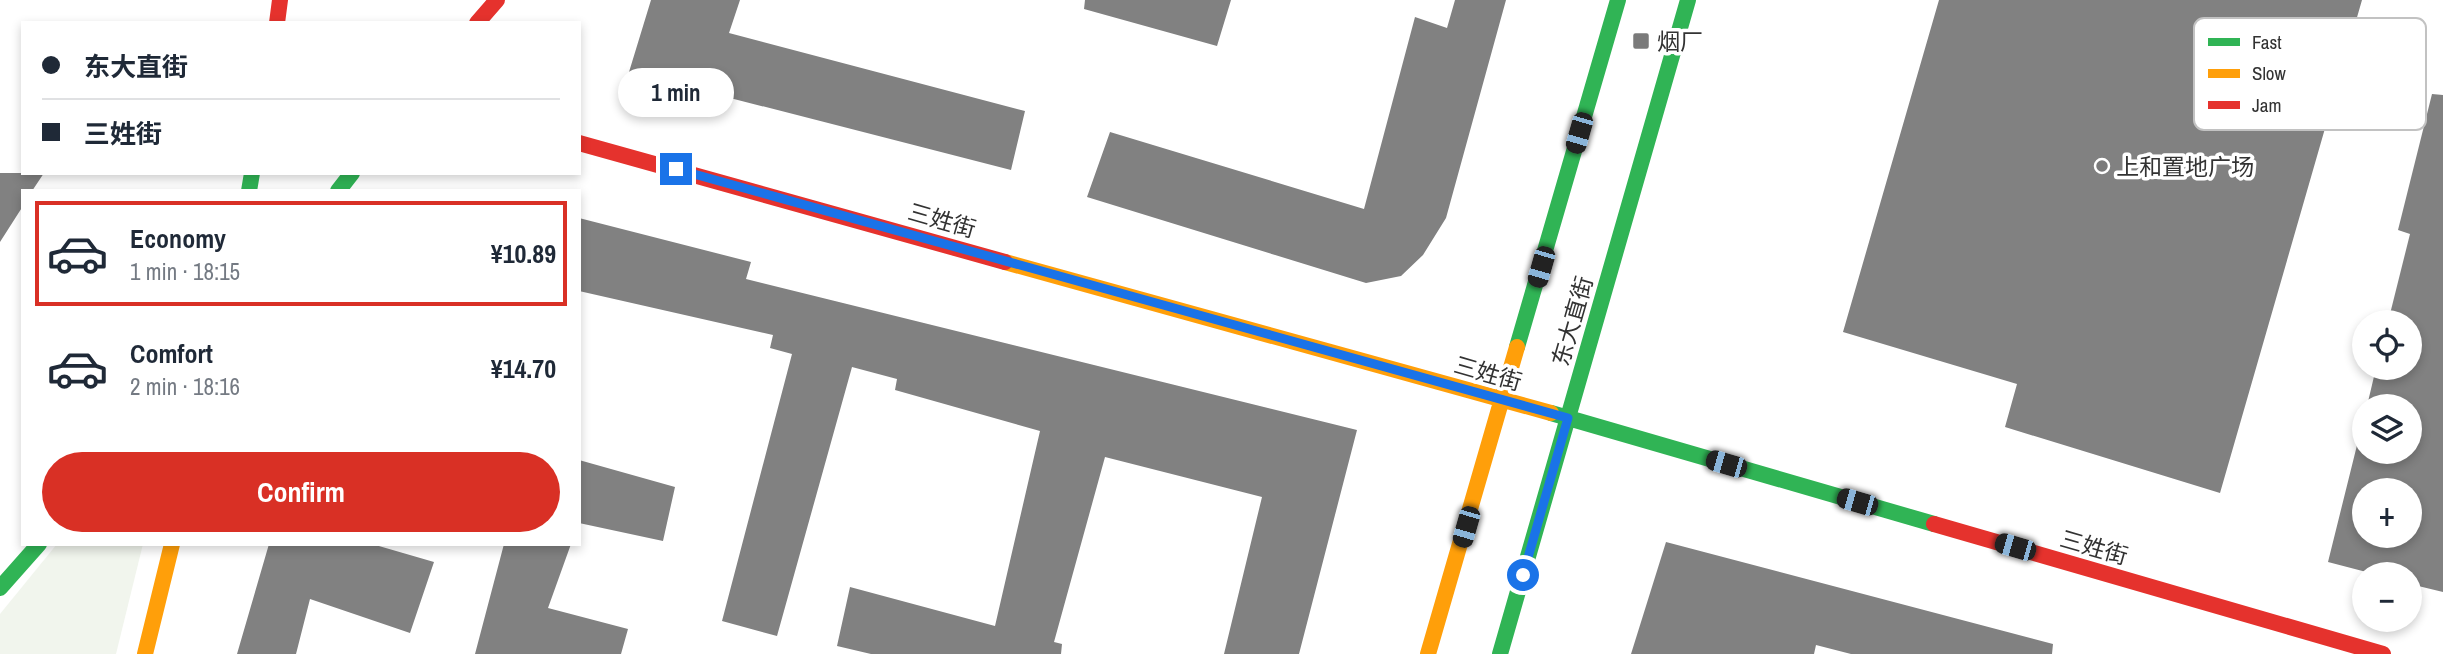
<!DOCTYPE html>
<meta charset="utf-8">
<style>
:root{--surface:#fff;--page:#f6f6f7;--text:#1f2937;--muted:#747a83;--line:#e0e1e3;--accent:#d93025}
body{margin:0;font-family:"Archivo Narrow","Noto Sans SC",sans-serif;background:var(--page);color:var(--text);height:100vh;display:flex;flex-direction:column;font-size:26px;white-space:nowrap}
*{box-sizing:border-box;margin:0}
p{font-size:23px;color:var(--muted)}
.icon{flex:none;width:38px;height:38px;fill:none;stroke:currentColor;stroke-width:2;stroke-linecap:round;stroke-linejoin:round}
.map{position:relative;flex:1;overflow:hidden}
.panel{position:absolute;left:21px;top:189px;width:560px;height:357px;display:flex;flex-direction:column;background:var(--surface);border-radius:0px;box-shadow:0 4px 10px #0003}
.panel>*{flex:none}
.guide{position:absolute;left:21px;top:21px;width:560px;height:154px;border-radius:0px;box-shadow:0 4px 10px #0003;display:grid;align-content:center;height:154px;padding:0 21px;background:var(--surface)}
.controls{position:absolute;left:2352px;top:310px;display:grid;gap:14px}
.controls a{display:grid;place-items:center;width:70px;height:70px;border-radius:50%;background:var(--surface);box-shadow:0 4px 10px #0003;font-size:35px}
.end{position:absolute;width:32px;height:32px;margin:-16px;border:9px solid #1a73e8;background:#fff;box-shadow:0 0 0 4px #fff}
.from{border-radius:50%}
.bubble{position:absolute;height:49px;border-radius:24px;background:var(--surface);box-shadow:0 4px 10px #0003;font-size:23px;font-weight:800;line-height:49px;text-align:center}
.car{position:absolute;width:21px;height:42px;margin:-21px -10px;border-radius:9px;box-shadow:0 0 5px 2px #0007;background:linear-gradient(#222 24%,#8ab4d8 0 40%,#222 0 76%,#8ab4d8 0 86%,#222 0)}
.guide b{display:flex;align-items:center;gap:24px;height:66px;font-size:26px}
.guide b+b{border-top:2px solid var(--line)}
.guide i{width:18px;height:18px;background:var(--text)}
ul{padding:12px 0 0;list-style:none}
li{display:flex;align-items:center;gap:21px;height:105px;margin:0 14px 10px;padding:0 7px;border:4px solid transparent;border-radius:0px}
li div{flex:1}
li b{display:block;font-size:26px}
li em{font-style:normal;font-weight:800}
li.selected{border-color:var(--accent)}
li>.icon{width:63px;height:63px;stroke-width:1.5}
.cta{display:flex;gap:14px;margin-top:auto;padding:14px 21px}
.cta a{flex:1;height:80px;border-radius:42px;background:var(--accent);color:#fff;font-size:28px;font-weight:800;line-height:80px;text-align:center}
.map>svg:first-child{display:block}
.green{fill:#f1f5ed}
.building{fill:#818181;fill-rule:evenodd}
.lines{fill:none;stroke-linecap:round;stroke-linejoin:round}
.fast{stroke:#30b455;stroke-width:16}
.slow{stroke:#ff9f0a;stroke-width:16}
.jam{stroke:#e5322d;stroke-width:16}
.route{stroke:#1a73e8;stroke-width:9}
.poi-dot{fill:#7a7a7a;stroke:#fff;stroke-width:2.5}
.labels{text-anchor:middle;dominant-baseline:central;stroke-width:7;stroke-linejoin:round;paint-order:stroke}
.poi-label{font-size:23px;fill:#333;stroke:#fff;text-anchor:start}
.street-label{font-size:23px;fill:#333;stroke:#fff}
.key{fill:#fff;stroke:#c2c2c2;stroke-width:2}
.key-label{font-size:19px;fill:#333}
</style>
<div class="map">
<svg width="2443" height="654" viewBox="0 0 2443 654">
<rect width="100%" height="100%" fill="#fff"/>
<path class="green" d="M 57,544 L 143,544 L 116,654 L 0,654 L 0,614 Z"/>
<path class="building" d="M 651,0 L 740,0 L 729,33 L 1025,111 L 1011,170 L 629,72 Z
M 1085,0 L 1231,0 L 1217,46 L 1084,9 Z
M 1455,0 L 1506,0 L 1446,218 L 1423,255 L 1401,276 L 1366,283 L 1087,197 L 1110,132 L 1364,209 L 1415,17 L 1447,28 Z
M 1939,0 L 2362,0 L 2220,493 L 2005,427 L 2017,384 L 1843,332 Z
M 2432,94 L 2443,95 L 2443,592 L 2410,584 L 2410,574 L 2374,574 L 2328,562 L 2364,417 L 2364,452 L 2410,452 L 2410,406 L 2367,406 L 2376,368 L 2410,368 L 2410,322 L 2388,322 L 2410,234 L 2398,230 ZM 2364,490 L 2410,490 L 2410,536 L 2364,536 Z
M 0,173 L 44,173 L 32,191 L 23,191 L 23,206 L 0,242 Z
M 579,218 L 751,262 L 746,279 L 1357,430 L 1299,654 L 1224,654 L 1262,497 L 1105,457 L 1054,642 L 1062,644 L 1061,654 L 871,654 L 837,646 L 850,587 L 995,626 L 1040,431 L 895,390 L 897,379 L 852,367 L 777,636 L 722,621 L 792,354 L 770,348 L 773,335 L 579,291 Z
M 579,460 L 675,487 L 663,541 L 579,523 Z
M 1666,542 L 2053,644 L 2052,654 L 1851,654 L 1816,645 L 1814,654 L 1631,654 Z
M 269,544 L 372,544 L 434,562 L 410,633 L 310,599 L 296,654 L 237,654 Z
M 504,544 L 571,544 L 548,608 L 628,629 L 621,654 L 475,654 Z"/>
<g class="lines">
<path class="fast" d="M 249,191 L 252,173
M 338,191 L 352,173
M 1517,347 L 1618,0
M 1551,413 L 1934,524
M 0,588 L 39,544
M 1500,654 L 1688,0"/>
<path class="slow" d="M 1005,262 L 1551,413
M 145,654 L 172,544
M 1428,654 L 1517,347"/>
<path class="jam" d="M 277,23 L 280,0
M 477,23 L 497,0
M 579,143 L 1005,262
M 1934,524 L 2383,654"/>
</g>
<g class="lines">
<path class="route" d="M 676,169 L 1568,418 L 1523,575"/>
</g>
<g class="poi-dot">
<rect x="1632" y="32" width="18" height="18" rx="3.5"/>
<circle cx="2102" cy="166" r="7"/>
</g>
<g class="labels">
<g class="poi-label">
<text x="1657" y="41">烟厂</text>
<text x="2116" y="166">上和置地广场</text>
</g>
<g class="street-label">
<text transform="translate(942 220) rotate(16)">三姓街</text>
<text transform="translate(1572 321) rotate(-74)">东大直街</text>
<text transform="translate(1488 373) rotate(16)">三姓街</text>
<text transform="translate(2094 547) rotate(16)">三姓街</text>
</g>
</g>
<rect x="2194" y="18" width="232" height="112" rx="10" class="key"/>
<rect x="2208" y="38" width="32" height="8" fill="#30b455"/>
<rect x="2208" y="69" width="32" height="9" fill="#ff9f0a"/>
<rect x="2208" y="101" width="32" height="8" fill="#e5322d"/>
<g class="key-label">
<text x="2252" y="49">Fast</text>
<text x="2252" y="80">Slow</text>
<text x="2252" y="112">Jam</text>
</g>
</svg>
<div class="controls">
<a><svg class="icon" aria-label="locate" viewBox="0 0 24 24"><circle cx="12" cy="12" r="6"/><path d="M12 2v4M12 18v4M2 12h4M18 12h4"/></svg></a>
<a><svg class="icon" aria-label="layers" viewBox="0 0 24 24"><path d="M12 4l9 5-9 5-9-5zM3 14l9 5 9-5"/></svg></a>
<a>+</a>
<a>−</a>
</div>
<i class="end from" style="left:1523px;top:575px"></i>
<i class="end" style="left:676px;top:169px"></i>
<div class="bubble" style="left:618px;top:68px;width:116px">1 min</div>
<i class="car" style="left:1579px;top:133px;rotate:196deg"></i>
<i class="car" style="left:1541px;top:267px;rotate:196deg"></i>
<i class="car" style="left:1726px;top:464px;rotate:286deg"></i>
<i class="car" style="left:1857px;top:502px;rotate:286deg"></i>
<i class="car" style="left:1466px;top:527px;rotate:196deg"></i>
<i class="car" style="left:2015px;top:547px;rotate:286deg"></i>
<div class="guide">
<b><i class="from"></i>东大直街</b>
<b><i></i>三姓街</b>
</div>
<section class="panel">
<ul>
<li class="selected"><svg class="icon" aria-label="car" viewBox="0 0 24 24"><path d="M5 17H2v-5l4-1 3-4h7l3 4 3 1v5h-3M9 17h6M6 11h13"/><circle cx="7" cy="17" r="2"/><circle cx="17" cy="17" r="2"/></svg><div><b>Economy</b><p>1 min · 18:15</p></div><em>¥10.89</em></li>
<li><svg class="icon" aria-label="car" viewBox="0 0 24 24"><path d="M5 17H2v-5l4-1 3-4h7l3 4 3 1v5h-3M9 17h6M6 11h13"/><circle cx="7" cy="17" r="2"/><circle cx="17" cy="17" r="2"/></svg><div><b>Comfort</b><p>2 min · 18:16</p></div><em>¥14.70</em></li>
</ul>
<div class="cta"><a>Confirm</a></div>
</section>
</div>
